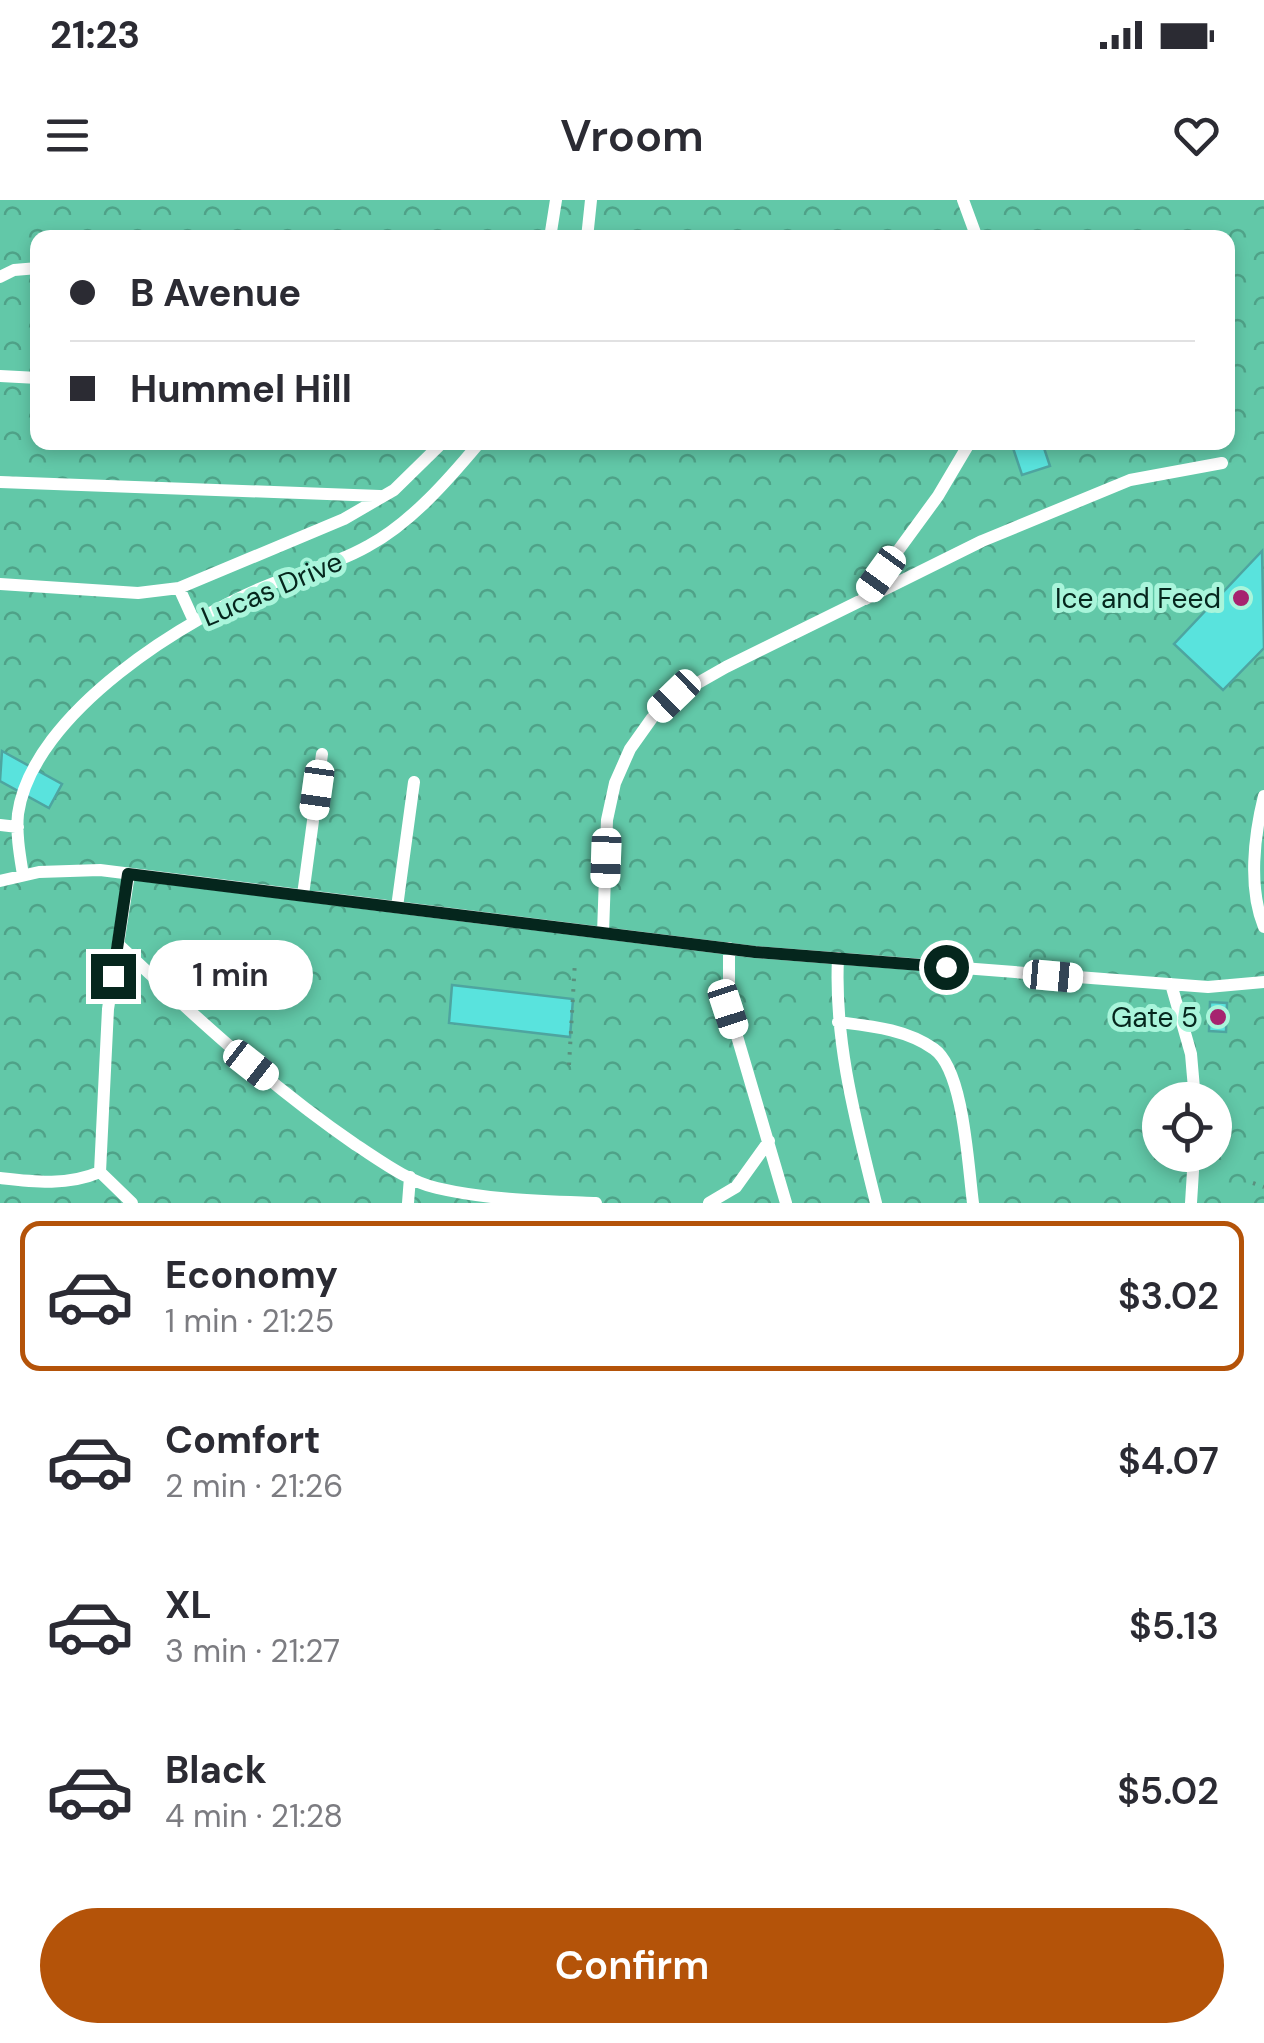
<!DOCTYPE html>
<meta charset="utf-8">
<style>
:root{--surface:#fff;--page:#f2f2f3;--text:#2b2b33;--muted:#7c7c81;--line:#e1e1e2;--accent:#b45309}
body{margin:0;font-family:"DM Sans",sans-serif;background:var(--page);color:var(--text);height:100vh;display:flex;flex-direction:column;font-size:38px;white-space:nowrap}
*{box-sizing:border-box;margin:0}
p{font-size:32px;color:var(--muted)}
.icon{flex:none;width:55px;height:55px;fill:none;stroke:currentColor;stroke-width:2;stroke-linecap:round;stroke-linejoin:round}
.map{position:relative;height:1003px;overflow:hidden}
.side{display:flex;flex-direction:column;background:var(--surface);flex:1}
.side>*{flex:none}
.hud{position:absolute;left:30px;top:30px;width:1205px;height:220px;border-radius:20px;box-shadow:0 5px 15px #0003;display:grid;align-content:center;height:220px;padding:0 40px;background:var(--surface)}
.tools{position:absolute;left:1142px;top:882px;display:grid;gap:20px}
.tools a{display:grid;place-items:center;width:90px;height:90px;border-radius:50%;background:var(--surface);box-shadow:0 5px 15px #0003;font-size:50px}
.end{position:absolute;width:45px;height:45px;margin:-22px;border:12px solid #05261d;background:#fff;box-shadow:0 0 0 5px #fff}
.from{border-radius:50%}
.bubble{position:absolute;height:70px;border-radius:35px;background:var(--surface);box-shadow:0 5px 15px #0003;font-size:32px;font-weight:600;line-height:70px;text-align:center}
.car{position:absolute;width:30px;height:60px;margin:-30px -15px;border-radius:12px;box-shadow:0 0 8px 2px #0007;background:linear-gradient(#fff 24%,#345 0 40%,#fff 0 76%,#345 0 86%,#fff 0)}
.hud b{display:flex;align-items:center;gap:35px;height:95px;font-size:38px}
.hud b+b{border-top:2px solid var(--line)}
.hud i{width:25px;height:25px;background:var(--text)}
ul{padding:18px 0 0;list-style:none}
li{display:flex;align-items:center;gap:30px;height:150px;margin:0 20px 15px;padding:0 20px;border:5px solid transparent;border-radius:20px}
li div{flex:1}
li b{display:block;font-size:38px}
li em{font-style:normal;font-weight:600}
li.current{border-color:var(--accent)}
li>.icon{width:90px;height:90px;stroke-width:1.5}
.primary-button{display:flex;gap:20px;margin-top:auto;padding:20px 40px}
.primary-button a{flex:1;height:115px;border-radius:60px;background:var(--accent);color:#fff;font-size:40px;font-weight:600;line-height:115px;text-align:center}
.status{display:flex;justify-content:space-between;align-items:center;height:70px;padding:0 50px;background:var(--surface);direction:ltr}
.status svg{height:28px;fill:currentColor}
header{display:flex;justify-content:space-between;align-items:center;height:130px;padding:0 40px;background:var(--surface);font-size:45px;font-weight:600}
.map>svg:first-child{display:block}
.forest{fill:url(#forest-crowns);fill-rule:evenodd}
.building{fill:#59e3dd;stroke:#4ea5a0;stroke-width:2.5}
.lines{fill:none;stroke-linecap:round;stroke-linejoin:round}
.path{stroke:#59907e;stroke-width:4;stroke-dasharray:2.5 8;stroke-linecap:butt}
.service{stroke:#fff;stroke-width:12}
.route{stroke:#05261d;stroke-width:12}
.poi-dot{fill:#a6236f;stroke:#a9f5db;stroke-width:4}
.labels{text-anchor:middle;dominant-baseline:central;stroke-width:10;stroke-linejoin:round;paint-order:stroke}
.street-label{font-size:28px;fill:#05261d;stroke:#a9f5db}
.poi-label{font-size:28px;fill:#05261d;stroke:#a9f5db;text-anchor:end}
</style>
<div class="status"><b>21:23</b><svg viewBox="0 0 49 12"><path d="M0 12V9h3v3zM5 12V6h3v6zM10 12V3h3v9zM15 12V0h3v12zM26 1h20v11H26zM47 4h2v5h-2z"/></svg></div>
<header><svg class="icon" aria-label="menu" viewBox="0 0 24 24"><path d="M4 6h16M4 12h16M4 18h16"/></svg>Vroom<svg class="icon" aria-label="heart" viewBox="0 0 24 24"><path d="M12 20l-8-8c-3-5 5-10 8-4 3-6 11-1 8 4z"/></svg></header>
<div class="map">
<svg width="1264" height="1003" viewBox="0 0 1264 1003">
<defs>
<pattern id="forest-crowns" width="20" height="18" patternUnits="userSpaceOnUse" patternTransform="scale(2.5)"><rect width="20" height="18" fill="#62c8a8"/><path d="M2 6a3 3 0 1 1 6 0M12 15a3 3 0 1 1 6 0" fill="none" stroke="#4fa288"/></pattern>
</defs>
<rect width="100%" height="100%" fill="#a9f5db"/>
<path class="forest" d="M 0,0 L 1264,0 L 1264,1003 L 0,1003 ZM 38,38 L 1228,38 L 1228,242 L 38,242 ZM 1160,900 L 1215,900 L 1215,955 L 1160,955 Z"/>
<path class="building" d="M 1011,242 L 1042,242 L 1050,266 L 1022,275 Z
M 1262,351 L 1264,448 L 1223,490 L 1174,444 Z
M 2,551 L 62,584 L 49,608 L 0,581 Z
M 452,785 L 573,799 L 570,837 L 449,823 Z
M 1210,802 L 1227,803 L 1226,832 L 1209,831 Z"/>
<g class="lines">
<path class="path" d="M 569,865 L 575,761
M 1253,983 L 1264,987"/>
<path class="service" d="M 963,0 L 977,38
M 550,38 L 556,0
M 587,38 L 591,0
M 0,77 L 14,70 L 38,68
M 0,176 L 38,178
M 0,282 L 380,296
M 0,384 L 138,393 L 179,388 L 344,319 L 394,290 L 443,242
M 179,388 L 194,421
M 865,399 L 982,341 L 1130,280 L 1222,263
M 1264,596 C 1254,636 1248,688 1264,727
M 0,625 L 18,627
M 129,674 L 108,809 L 100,972 L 132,1003
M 23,675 C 20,656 16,635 18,614 C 32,513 188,416 276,382 C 307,370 338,363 368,346 C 411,323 449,279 480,242
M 0,681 L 39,672 L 100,670 L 755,752 L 1208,787 L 1264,782
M 303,695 L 322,554
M 397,707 L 414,582
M 603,733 L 607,620 L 615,583 L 630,549 L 652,518 L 675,496 L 726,467 L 862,400 L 938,296 L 970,242
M 118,744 C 194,816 270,886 356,945 C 381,961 407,981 437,988 C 488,1000 543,1001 596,1003
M 729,748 L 729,809 L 786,1003
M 838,758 C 834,842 856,922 876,1003
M 1171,784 L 1191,854 L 1195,900
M 838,822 C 870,826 906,829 934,849 C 964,870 968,967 973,1003
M 0,978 C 35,982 67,986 100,972
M 408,1003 L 410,977
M 709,1003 L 736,987 L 769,941
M 1191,1003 L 1194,955"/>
</g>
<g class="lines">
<path class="route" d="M 113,776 L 128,674 L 755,752 L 946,767"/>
</g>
<g class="poi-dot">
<circle cx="1241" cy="398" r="10"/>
<circle cx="1218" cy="817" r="10"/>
</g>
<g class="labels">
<g class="street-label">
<text transform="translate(272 389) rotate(-23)">Lucas Drive</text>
</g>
<g class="poi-label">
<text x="1221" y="398">Ice and Feed</text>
<text x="1198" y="817">Gate 5</text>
</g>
</g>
</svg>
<div class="tools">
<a><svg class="icon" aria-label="locate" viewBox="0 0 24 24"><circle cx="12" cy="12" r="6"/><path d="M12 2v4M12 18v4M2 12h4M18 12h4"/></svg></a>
</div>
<i class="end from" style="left:946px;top:767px"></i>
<i class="end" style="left:113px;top:776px"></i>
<div class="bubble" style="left:148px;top:740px;width:165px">1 min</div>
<i class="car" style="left:881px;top:374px;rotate:216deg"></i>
<i class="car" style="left:674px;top:496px;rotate:226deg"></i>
<i class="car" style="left:317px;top:590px;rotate:188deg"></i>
<i class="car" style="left:606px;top:658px;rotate:182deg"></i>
<i class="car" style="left:1053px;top:776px;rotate:95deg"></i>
<i class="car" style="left:728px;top:809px;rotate:162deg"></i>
<i class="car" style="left:251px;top:865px;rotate:128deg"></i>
<div class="hud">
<b><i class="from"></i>B Avenue</b>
<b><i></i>Hummel Hill</b>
</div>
</div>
<section class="side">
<ul>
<li class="current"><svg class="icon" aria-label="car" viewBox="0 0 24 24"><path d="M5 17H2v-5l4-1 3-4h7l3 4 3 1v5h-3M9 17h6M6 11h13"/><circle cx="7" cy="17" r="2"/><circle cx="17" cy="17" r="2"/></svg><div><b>Economy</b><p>1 min · 21:25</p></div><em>$3.02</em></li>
<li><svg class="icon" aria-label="car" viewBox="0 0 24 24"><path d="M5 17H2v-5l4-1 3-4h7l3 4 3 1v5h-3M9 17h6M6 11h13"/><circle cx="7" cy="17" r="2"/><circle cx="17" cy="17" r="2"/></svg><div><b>Comfort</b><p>2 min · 21:26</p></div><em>$4.07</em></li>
<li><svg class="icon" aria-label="car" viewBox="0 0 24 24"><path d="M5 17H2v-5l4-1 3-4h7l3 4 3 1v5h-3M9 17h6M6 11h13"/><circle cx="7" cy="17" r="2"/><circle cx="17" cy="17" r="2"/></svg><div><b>XL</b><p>3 min · 21:27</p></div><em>$5.13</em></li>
<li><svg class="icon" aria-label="car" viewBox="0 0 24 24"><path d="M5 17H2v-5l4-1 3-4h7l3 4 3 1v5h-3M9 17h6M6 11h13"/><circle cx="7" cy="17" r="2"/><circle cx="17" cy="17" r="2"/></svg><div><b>Black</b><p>4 min · 21:28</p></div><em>$5.02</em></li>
</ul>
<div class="primary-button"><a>Confirm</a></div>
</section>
